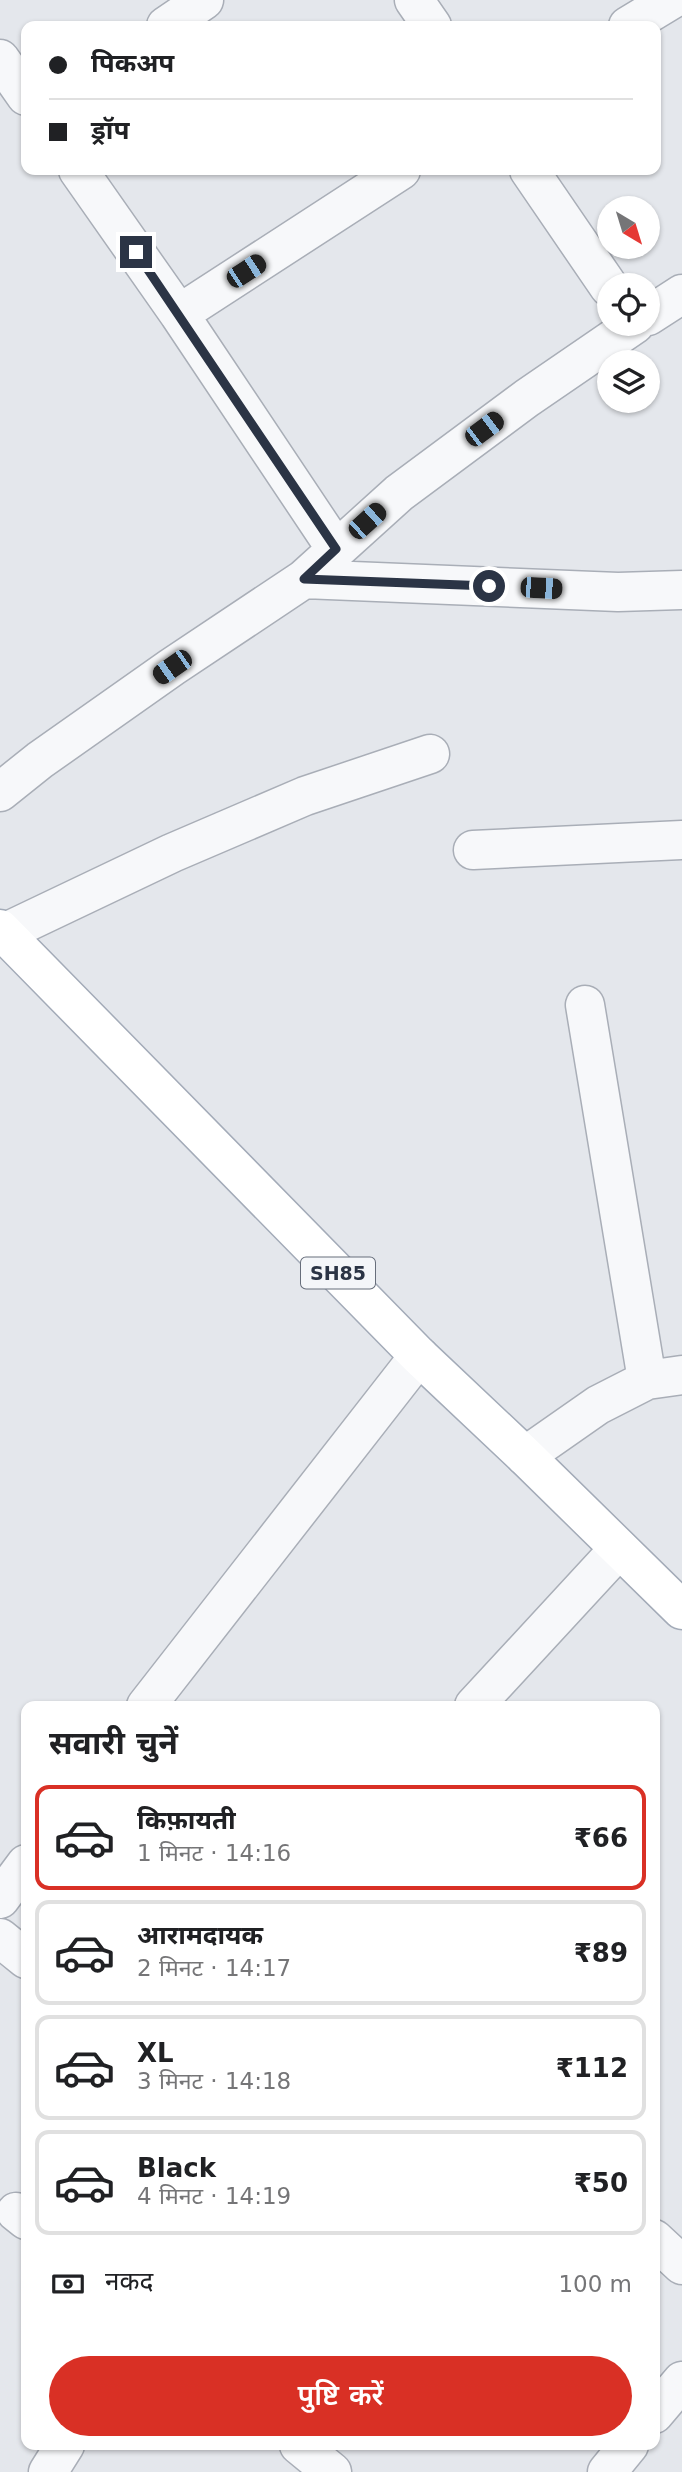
<!DOCTYPE html>
<html lang="hi">
<meta charset="utf-8">
<style>
:root{--surface:#fff;--page:#f6f6f6;--text:#202124;--muted:#757577;--line:#e0e0e0;--accent:#d93025}
body{margin:0;font-family:"DejaVu Sans","Noto Sans Devanagari",sans-serif;background:var(--page);color:var(--text);height:100vh;display:flex;flex-direction:column;font-size:26px;white-space:nowrap}
*{box-sizing:border-box;margin:0}
p{font-size:23px;color:var(--muted)}
.icon{flex:none;width:38px;height:38px;fill:none;stroke:currentColor;stroke-width:2;stroke-linecap:round;stroke-linejoin:round}
.map{position:relative;flex:1;overflow:hidden}
.details{position:absolute;left:21px;top:1701px;width:639px;height:749px;display:flex;flex-direction:column;background:var(--surface);border-radius:14px;box-shadow:0 2px 5px #0004}
.details>*{flex:none}
.banner{position:absolute;left:21px;top:21px;width:640px;height:154px;border-radius:14px;box-shadow:0 2px 5px #0004;display:grid;align-content:center;height:154px;padding:0 28px;background:var(--surface)}
.needle{width:46px;rotate:142deg}
.tools{position:absolute;left:597px;top:196px;display:grid;gap:14px}
.tools a{display:grid;place-items:center;width:63px;height:63px;border-radius:50%;background:var(--surface);box-shadow:0 2px 5px #0004;font-size:35px}
.end{position:absolute;width:32px;height:32px;margin:-16px;border:9px solid #2b3445;background:#fff;box-shadow:0 0 0 4px #fff}
.from{border-radius:50%}
.car{position:absolute;width:21px;height:42px;margin:-21px -10px;border-radius:9px;box-shadow:0 0 5px 2px #0007;background:linear-gradient(#222 24%,#8ab4d8 0 40%,#222 0 76%,#8ab4d8 0 86%,#222 0)}
.banner b{display:flex;align-items:center;gap:24px;height:66px;font-size:26px}
.banner b+b{border-top:2px solid var(--line)}
.banner i{width:18px;height:18px;background:var(--text)}
ul{padding:0;list-style:none}
li{display:flex;align-items:center;gap:21px;height:105px;margin:0 14px 10px;padding:0 14px;border:4px solid var(--line);border-radius:14px}
li div{flex:1}
li b{display:block;font-size:26px}
li em{font-style:normal;font-weight:600}
li.active{border-color:var(--accent)}
li>.icon{width:63px;height:63px;stroke-width:1.5}
h2{padding:0 28px;font-size:32px;line-height:84px}
.pay{display:flex;align-items:center;gap:18px;height:77px;padding:0 28px;font-size:26px}
.pay p{margin-inline-start:auto}
.primary-button{display:flex;gap:14px;margin-top:auto;padding:14px 28px}
.primary-button a{flex:1;height:80px;border-radius:42px;background:var(--accent);color:#fff;font-size:28px;font-weight:600;line-height:80px;text-align:center}
.map>svg:first-child{display:block}
.lines{fill:none;stroke-linecap:round;stroke-linejoin:round}
.minor-casing{stroke:#a9aeb7;stroke-width:41}
.primary-casing{stroke:#a3abb8;stroke-width:41}
.minor{stroke:#f7f8fa;stroke-width:38}
.primary{stroke:#fff;stroke-width:38}
.route{stroke:#2b3445;stroke-width:9}
.labels{text-anchor:middle;dominant-baseline:central;stroke-width:5;stroke-linejoin:round;paint-order:stroke}
.shield{fill:#f4f6f9;stroke:#676e7b;stroke-width:2}
.shield-label{font-size:19px;font-weight:bold;fill:#2b3445}
</style>
<div class="map">
<svg width="682" height="2472" viewBox="0 0 682 2472">
<rect width="100%" height="100%" fill="#e4e7ec"/>
<g class="lines">
<g class="minor-casing">
<path id="minor" d="M 414,0 L 432,26
M 166,26 L 204,0
M 628,26 L 671,0
M 0,59 L 26,96
M 78,170 L 179,314 L 336,549
M 529,170 L 609,287
M 179,314 L 401,170
M 648,316 L 682,294
M 304,579 L 618,592 L 682,590
M 0,792 L 40,760 L 172,667 L 304,579 L 399,493 L 527,398 L 635,324
M 473,850 L 682,840
M 4,933 L 172,853 L 305,796 L 430,754
M 585,1005 L 647,1380
M 525,1456 L 598,1405 L 647,1380 L 682,1375
M 146,1706 L 419,1356
M 474,1706 L 619,1549
M 0,1899 L 26,1864
M 0,1938 L 26,1959
M 16,2212 L 26,2220
M 654,2239 L 682,2265
M 654,2414 L 682,2381
M 299,2445 L 332,2472
M 48,2472 L 65,2445
M 607,2472 L 629,2445"/>
</g>
<g class="primary-casing">
<path id="primary" d="M 0,929 L 419,1356 L 525,1456 L 682,1610"/>
</g>
<use href="#minor" class="minor"/>
<use href="#primary" class="primary"/>
</g>
<g class="lines">
<path class="route" d="M 136,252 L 336,549 L 304,579 L 489,586"/>
</g>
<g class="labels">
<rect class="shield" x="301" y="1257.5" width="74" height="31" rx="5"/>
<g class="shield-label">
<text x="338" y="1273">SH85</text>
</g>
</g>
</svg>
<div class="tools">
<a><svg class="needle" viewBox="-14 -14 28 28"><path d="M0-13l5 13h-10z" fill="#e53935"/><path d="M0 13l5-13h-10z" fill="#757577"/></svg></a>
<a><svg class="icon" aria-label="locate" viewBox="0 0 24 24"><circle cx="12" cy="12" r="6"/><path d="M12 2v4M12 18v4M2 12h4M18 12h4"/></svg></a>
<a><svg class="icon" aria-label="layers" viewBox="0 0 24 24"><path d="M12 4l9 5-9 5-9-5zM3 14l9 5 9-5"/></svg></a>
</div>
<i class="end from" style="left:489px;top:586px"></i>
<i class="end" style="left:136px;top:252px"></i>
<i class="car" style="left:246px;top:271px;rotate:57deg"></i>
<i class="car" style="left:484px;top:429px;rotate:53deg"></i>
<i class="car" style="left:367px;top:521px;rotate:48deg"></i>
<i class="car" style="left:541px;top:588px;rotate:93deg"></i>
<i class="car" style="left:172px;top:667px;rotate:235deg"></i>
<div class="banner">
<b><i class="from"></i>पिकअप</b>
<b><i></i>ड्रॉप</b>
</div>
<section class="details">
<h2>सवारी चुनें</h2>
<ul>
<li class="active"><svg class="icon" aria-label="car" viewBox="0 0 24 24"><path d="M5 17H2v-5l4-1 3-4h7l3 4 3 1v5h-3M9 17h6M6 11h13"/><circle cx="7" cy="17" r="2"/><circle cx="17" cy="17" r="2"/></svg><div><b>किफ़ायती</b><p>1 मिनट · 14:16</p></div><em>₹66</em></li>
<li><svg class="icon" aria-label="car" viewBox="0 0 24 24"><path d="M5 17H2v-5l4-1 3-4h7l3 4 3 1v5h-3M9 17h6M6 11h13"/><circle cx="7" cy="17" r="2"/><circle cx="17" cy="17" r="2"/></svg><div><b>आरामदायक</b><p>2 मिनट · 14:17</p></div><em>₹89</em></li>
<li><svg class="icon" aria-label="car" viewBox="0 0 24 24"><path d="M5 17H2v-5l4-1 3-4h7l3 4 3 1v5h-3M9 17h6M6 11h13"/><circle cx="7" cy="17" r="2"/><circle cx="17" cy="17" r="2"/></svg><div><b>XL</b><p>3 मिनट · 14:18</p></div><em>₹112</em></li>
<li><svg class="icon" aria-label="car" viewBox="0 0 24 24"><path d="M5 17H2v-5l4-1 3-4h7l3 4 3 1v5h-3M9 17h6M6 11h13"/><circle cx="7" cy="17" r="2"/><circle cx="17" cy="17" r="2"/></svg><div><b>Black</b><p>4 मिनट · 14:19</p></div><em>₹50</em></li>
</ul>
<div class="pay"><svg class="icon" aria-label="cash" viewBox="0 0 24 24"><path d="M3 7h18v10H3z"/><circle cx="12" cy="12" r="2"/></svg>नकद<p>100 m</p></div>
<div class="primary-button"><a>पुष्टि करें</a></div>
</section>
</div>
